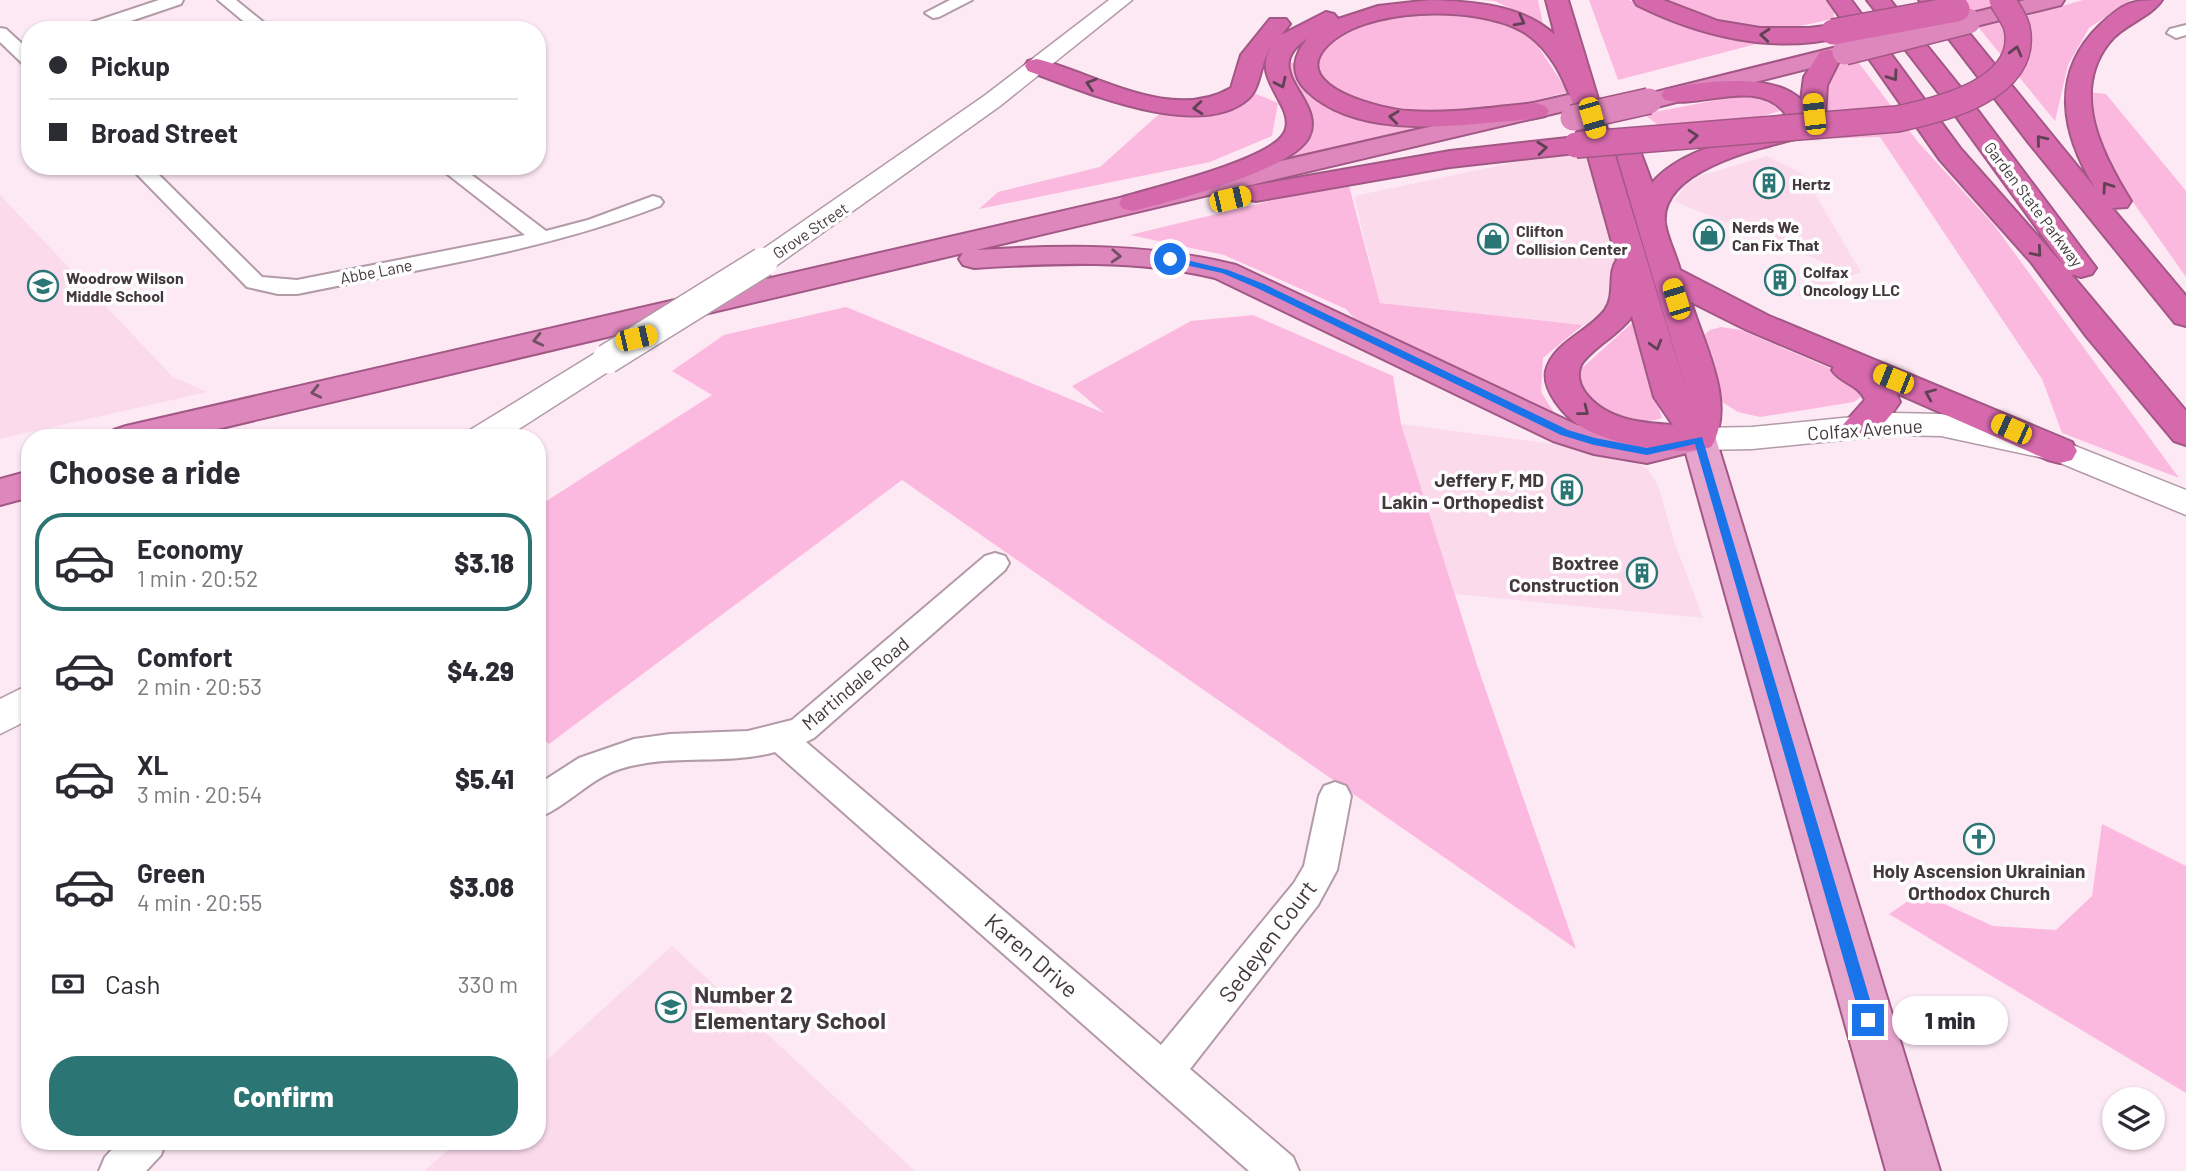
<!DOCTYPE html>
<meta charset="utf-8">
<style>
:root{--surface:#fff;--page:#f2f2f3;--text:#2b2b33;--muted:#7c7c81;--line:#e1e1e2;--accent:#2b7574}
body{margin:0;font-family:Barlow,sans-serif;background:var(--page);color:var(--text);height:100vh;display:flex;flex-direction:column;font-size:26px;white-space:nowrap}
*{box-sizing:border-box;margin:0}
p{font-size:23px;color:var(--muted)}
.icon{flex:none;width:38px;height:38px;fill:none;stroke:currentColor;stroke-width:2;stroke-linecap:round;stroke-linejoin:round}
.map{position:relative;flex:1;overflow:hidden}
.panel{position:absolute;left:21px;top:429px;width:525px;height:721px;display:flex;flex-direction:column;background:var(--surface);border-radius:28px;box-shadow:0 2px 5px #0004}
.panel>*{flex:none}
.hud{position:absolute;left:21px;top:21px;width:525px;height:154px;border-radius:28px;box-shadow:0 2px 5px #0004;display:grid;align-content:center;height:154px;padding:0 28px;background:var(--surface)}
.buttons{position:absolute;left:2102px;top:1087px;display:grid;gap:14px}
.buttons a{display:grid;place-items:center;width:63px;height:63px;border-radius:50%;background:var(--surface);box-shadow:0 2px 5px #0004;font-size:35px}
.end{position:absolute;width:32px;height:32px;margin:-16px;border:9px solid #1a73e8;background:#fff;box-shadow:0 0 0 4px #fff}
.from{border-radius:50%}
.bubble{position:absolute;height:49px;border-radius:24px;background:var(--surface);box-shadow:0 2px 5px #0004;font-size:23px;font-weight:800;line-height:49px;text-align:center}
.car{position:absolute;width:21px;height:42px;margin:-21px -10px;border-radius:9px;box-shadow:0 0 5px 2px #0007;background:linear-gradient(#f5c518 24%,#345 0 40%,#f5c518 0 76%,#345 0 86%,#f5c518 0)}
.hud b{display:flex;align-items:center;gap:24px;height:66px;font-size:26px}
.hud b+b{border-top:2px solid var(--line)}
.hud i{width:18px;height:18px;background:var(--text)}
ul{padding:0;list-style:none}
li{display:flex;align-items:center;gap:21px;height:98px;margin:0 14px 10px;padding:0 14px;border:4px solid transparent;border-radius:28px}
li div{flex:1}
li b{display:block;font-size:26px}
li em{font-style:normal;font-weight:800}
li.on{border-color:var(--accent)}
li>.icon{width:63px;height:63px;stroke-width:1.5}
h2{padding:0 28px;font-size:32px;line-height:84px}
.pay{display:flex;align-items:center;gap:18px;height:77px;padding:0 28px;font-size:26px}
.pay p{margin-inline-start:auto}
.cta{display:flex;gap:14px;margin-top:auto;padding:14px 28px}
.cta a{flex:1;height:80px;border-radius:28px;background:var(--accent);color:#fff;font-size:28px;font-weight:800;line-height:80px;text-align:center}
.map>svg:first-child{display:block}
.built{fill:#fbdaec}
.green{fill:#fcb9df}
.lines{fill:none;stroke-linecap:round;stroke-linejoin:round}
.minor-casing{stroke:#b29aa7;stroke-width:4}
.tertiary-casing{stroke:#b29aa7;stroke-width:3}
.primary-casing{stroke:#a25885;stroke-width:4}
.trunk-casing{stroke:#a25885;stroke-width:4}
.motorway-casing{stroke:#a25885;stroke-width:4}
.minor{fill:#fff;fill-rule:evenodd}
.tertiary{fill:#fff;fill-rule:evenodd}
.primary{fill:#e6a5cd;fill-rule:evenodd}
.trunk{fill:#de87bc;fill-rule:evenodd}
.motorway{fill:#d569ac;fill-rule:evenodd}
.tertiary-bridge-casing{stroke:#b29aa7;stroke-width:32;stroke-linecap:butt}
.trunk-bridge-casing{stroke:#a25885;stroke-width:28;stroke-linecap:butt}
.motorway-bridge-casing{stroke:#a25885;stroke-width:28;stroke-linecap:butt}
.tertiary-bridge{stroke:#fff;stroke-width:29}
.trunk-bridge{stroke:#de87bc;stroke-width:25}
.motorway-bridge{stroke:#d569ac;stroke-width:25}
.oneway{stroke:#5f4253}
.oneway2{stroke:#715063}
.route{fill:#1a73e8}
.labels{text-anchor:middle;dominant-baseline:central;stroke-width:7;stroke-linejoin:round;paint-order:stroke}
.far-poi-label{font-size:16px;font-weight:bold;fill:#42383d;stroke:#fdfdfd;text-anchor:start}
.far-street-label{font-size:16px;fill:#42383d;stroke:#fdfdfd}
.street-label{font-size:19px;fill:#42383d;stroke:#fdfdfd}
.poi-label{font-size:19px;font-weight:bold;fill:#42383d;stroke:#fdfdfd;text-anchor:end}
.near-street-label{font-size:23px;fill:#42383d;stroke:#fdfdfd}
.near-poi-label{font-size:23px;font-weight:bold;fill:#42383d;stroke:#fdfdfd;text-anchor:start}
</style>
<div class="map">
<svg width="2186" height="1171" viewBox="0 0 2186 1171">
<rect width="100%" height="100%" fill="#fde9f4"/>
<path class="built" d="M 1587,152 L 1622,277 L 1621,291 L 1593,326 L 1380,303 L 1354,196 L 1550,155 Z
M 1767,156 L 1803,174 L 1861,272 L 1797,297 L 1823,262 L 1674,201 L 1685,186 L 1700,176 Z
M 0,195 L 173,377 L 207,392 L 0,439 Z
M 1401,424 L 1584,448 L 1622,455 L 1636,462 L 1648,470 L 1658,485 L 1674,541 L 1703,618 L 1455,594 Z
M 672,946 L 915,1171 L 424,1171 L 458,1141 L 537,1141 L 537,1069 Z"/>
<path class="green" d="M 1483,0 L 1538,0 L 1543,24 L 1495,1 Z
M 1589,0 L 1629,0 L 1677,23 L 1717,35 L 1760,43 L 1618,80 Z
M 1668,0 L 1830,0 L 1835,8 L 1833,19 C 1816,22 1797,28 1779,28 C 1742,28 1700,15 1668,0 Z
M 1956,0 L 1998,0 L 2027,16 L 2083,0 L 2131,0 L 2089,28 L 2068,65 L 2055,121 Z
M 1427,7 L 1510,21 L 1543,46 L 1539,48 L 1568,92 C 1512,107 1442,121 1385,111 C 1374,109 1361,102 1350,97 C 1333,91 1316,80 1318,60 C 1339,21 1387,16 1427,7 Z
M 1287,62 L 1295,63 L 1296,71 L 1384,123 L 1420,127 L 1270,164 L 1288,154 L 1293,87 Z
M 1829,63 L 1859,63 L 1918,142 L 1994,225 L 2179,478 L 2062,433 L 2042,379 L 1880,137 L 1815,139 Z
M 1251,92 L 1278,103 L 1272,136 L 1210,162 L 979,209 L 998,192 L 1100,167 L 1159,114 L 1191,116 L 1233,110 Z
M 2088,92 L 2106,94 L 2186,191 L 2186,277 L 2092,144 Z
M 1738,96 L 1766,99 L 1780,111 L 1759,117 L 1663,129 L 1644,114 Z
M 1348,182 L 1380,303 L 1583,325 L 1543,358 L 1541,392 L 1558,419 L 1354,318 L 1346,309 L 1224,255 L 1130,235 Z
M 846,307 L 1104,413 L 1072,386 L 1191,321 L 1253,315 L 1393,376 L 1401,424 L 1478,668 L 1576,949 L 902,480 L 549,744 L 537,734 L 537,507 L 712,395 L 672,371 L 724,335 Z
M 1633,322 L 1662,418 C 1637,428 1609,411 1587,400 L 1579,381 L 1581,369 Z
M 1721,327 L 1741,330 L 1848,376 L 1859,386 L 1861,397 L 1854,402 L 1760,417 L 1738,412 L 1722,402 L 1702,337 L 1710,330 Z
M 2102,824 L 2186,866 L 2186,1093 L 1889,914 L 1920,893 L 1993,926 L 2056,930 L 2092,896 Z"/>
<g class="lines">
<g class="minor-casing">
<path id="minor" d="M 159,0 L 183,0 L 181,4 L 104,30 L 79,30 L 81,26 Z
M 218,0 L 236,0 L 273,30 L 254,30 Z
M 950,0 L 972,0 L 939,17 L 933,18 L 925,13 Z
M 2186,25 L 2186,35 L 2176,38 L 2167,33 L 2170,29 Z
M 0,28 L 6,29 L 30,51 L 30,66 L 24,65 L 0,42 Z
M 129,166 L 150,166 L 262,277 L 297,280 L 525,235 L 437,166 L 460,166 L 546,231 L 588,220 L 653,196 L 660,198 L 663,202 L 660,206 C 544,251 419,269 297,294 L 278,294 L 247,287 Z
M 995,553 L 1005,556 L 1009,563 L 1005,570 L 814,738 L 806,742 L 1161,1045 L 1294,883 L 1304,866 L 1319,796 L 1324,786 L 1335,782 L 1346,786 L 1351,796 L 1337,870 L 1318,905 L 1190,1069 L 1293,1157 L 1299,1171 L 1249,1171 L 775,752 C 724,766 670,753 620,769 C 589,779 567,807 537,818 L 537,785 L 579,758 L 634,739 L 670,734 L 748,731 L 792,720 L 985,556 Z
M 120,1141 L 166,1141 L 161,1155 L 146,1171 L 99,1171 L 105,1157 Z"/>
</g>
<g class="tertiary-casing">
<path id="tertiary" d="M 1109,0 L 1132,0 L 1000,106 L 773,268 L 763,270 L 753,268 L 749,262 L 753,256 L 984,96 Z
M 607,350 L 617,352 L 622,359 L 617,366 L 505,438 L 466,438 L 470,430 L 597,352 Z
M 1892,413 L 1941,414 L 2060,440 L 2186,490 L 2186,515 L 2053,460 L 1941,436 L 1892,435 L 1752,449 L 1699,450 L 1688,447 L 1683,439 L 1688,431 L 1699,428 L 1752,427 Z
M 30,684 L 30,719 L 0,734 L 0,699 Z"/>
</g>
<g class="primary-casing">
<path id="primary" d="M 1699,427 L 1711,431 L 1716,439 L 1940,1171 L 1886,1171 L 1682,439 L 1687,431 Z"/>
</g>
<g class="trunk-casing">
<path id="trunk" d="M 2025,0 L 2064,0 L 2061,5 L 1968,28 L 1960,26 L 1956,21 L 1960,16 Z
M 1845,45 L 1854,47 L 1857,52 L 1854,57 L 1649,109 L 1640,106 L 1636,101 L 1640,96 Z
M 1568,95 L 1577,98 L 1581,103 L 1577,108 L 976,250 C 1064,245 1149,243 1236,265 L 1577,425 L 1647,439 L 1699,427 L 1711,431 L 1716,439 L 1711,447 L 1647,463 L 1594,454 L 1553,441 L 1215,278 C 1136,259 1055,263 974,268 L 963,265 L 959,259 L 963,253 L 179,438 L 109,438 L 114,430 L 126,426 Z
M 30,471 L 30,497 L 0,505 L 0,479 Z"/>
</g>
<g class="motorway-casing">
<path id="motorway" d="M 1431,0 C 1473,2 1523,5 1555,35 L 1546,0 L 1568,0 L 1688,396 L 1615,149 L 1619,143 L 1628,141 L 1637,143 L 1652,183 C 1681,149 1737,139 1778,128 L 1785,113 C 1756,77 1702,109 1665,100 L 1661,95 L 1665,90 C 1699,81 1774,72 1801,100 L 1804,77 L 1820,52 L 1829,50 L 1838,52 L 1841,57 L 1827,85 L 1825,116 L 1819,133 C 1779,144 1659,165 1665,223 C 1667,238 1676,255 1680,270 L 1769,316 L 2072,442 L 2077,451 L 2072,460 L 2060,463 L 2048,460 L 1896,393 L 1900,402 C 1887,422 1870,442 1846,435 L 1841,427 L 1865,400 C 1860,385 1840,383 1832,370 L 1834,367 L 1747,330 L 1691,302 C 1704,345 1737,404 1711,447 C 1678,457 1612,445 1582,427 C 1571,421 1562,411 1555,401 C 1549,392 1544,382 1546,371 C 1553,342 1589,332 1605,310 C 1616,295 1607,273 1617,260 L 1586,149 L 1576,153 L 1450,167 L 1256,201 L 1246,199 L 1242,193 L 1246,187 L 1256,185 L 1450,151 L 1576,137 L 1584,139 C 1573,101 1559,53 1522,31 C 1476,5 1362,6 1325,48 C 1290,88 1385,110 1409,111 C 1451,114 1494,107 1536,103 L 1545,106 L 1549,111 L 1545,116 C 1529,120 1513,121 1497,122 C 1438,128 1352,135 1306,90 C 1289,73 1294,54 1308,38 C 1256,71 1327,99 1309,137 C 1293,170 1170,202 1133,211 L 1123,209 L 1119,203 L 1123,197 C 1156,187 1265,161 1283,135 C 1290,125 1286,113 1281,104 C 1270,82 1258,68 1272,45 C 1260,61 1261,87 1249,98 C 1200,143 1081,90 1028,71 L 1025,66 L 1028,61 L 1037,59 C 1097,74 1171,123 1231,88 L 1241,55 L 1270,19 L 1286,19 L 1290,24 L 1281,35 L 1326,12 L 1334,14 L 1338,19 L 1378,6 ZM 1632,316 L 1654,397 L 1673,425 C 1641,423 1604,420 1584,391 C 1579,384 1577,373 1581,365 C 1590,349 1619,335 1632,316 Z
M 1634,0 L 1663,0 L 1718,21 L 1760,28 L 1809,28 L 1833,25 L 1841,27 L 1845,32 L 1841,37 C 1772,54 1699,36 1637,5 Z
M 1828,0 L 1851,0 L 1960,148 L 2065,267 L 1942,97 L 1867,0 L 1890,0 L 1960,87 L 2096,268 L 2092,274 L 2081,277 L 2071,274 L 2186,411 L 2186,445 L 2174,441 L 2087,337 L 2031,262 L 1940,160 Z
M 1919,0 L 1942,0 L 2095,188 C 2062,134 2049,74 2100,25 C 2123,3 2131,0 2162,0 C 2151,17 2122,25 2108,44 C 2070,94 2103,156 2131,201 L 2127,207 L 2112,208 L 2186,296 L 2186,326 L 2175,323 L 2029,143 Z"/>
</g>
<use href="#minor" class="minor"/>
<use href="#tertiary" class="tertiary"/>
<use href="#primary" class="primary"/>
<use href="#trunk" class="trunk"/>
<use href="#motorway" class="motorway"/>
<g class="tertiary-bridge-casing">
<path id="tertiary-bridge" d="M 607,359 L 763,262"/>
</g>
<g class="trunk-bridge-casing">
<path id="trunk-bridge" d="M 1845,52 L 1968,21
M 1573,118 L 1649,101"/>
</g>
<g class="motorway-bridge-casing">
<path id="motorway-bridge" d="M 1833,32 L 1957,9
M 1576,145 L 1897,119 C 1940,110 2030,89 2017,28 C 2015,19 2007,9 2002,0"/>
</g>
<use href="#tertiary-bridge" class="tertiary-bridge"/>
<use href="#trunk-bridge" class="trunk-bridge"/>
<use href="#motorway-bridge" class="motorway-bridge"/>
</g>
<defs><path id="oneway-chevron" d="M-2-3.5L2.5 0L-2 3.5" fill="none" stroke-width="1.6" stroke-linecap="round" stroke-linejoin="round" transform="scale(1.75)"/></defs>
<g class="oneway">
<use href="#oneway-chevron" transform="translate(1520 21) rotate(28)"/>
<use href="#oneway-chevron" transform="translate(1765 35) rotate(-175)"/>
<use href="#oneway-chevron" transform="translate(2016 51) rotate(-75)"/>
<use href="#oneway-chevron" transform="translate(1893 76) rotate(55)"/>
<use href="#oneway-chevron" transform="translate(1281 83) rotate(65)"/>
<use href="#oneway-chevron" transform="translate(1091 84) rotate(-162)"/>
<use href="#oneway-chevron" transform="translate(1198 108) rotate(175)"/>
<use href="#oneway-chevron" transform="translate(1394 117) rotate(-173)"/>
<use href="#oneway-chevron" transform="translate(1693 136) rotate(-5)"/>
<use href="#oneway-chevron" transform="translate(2041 140) rotate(-129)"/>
<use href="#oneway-chevron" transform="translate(1542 148) rotate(-6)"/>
<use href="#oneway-chevron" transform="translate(2107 187) rotate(-125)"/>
<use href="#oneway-chevron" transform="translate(2037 252) rotate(49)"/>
<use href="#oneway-chevron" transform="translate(1656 345) rotate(74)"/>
<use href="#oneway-chevron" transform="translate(1930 394) rotate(-157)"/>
<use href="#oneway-chevron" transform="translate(1584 411) rotate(38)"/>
</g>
<g class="oneway2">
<use href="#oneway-chevron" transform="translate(1116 256) rotate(3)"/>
<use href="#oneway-chevron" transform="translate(538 340) rotate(167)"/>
<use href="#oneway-chevron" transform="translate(316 392) rotate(167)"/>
</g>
<path class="route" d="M 1170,256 L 1228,270 L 1264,284 L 1568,430 L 1595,438 L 1647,448 L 1702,437 L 1876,1020 L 1873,1025 L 1868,1027 L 1863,1025 L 1861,1020 L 1695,444 L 1647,455 L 1594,445 L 1561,435 L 1257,288 L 1222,273 L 1167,261 L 1167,257 Z"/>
<defs>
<g id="building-ring" transform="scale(1.575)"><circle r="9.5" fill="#fdfdfd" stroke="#2b7574" stroke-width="1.5"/><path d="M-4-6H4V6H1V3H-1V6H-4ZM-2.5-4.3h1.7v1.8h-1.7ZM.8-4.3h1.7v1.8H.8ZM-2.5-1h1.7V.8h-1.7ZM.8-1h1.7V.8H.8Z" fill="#2b7574"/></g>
<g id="shop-ring" transform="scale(1.575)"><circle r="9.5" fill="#fdfdfd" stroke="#2b7574" stroke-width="1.5"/><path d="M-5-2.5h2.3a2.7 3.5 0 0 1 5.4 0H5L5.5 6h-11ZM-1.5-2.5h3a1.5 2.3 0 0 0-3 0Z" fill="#2b7574"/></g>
<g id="school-ring" transform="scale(1.575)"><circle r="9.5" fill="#fdfdfd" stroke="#2b7574" stroke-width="1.5"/><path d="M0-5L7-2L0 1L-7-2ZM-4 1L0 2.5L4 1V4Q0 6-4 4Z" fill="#2b7574"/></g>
<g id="church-ring" transform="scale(1.575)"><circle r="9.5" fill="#fdfdfd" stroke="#2b7574" stroke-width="1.5"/><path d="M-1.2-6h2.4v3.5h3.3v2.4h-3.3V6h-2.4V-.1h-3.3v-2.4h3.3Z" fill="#2b7574"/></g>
</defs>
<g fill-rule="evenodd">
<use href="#building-ring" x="1769" y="183"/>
<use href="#shop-ring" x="1709" y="235"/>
<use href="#shop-ring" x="1493" y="239"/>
<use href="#building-ring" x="1780" y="280"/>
<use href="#school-ring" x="43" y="286"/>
<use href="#building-ring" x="1567" y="490"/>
<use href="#building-ring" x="1642" y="573"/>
<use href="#church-ring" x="1979" y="839"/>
<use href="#school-ring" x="671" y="1007"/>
</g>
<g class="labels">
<g class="far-poi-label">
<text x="1792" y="183">Hertz</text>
<text x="1732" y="226">Nerds We<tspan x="1732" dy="18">Can Fix That</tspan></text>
<text x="1516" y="230">Clifton<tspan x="1516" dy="18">Collision Center</tspan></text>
<text x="1803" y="271">Colfax<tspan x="1803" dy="18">Oncology LLC</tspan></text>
<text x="66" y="277">Woodrow Wilson<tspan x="66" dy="18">Middle School</tspan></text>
</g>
<g class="far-street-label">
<text transform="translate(2034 204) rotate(53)">Garden State Parkway</text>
<text transform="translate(810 230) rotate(-34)">Grove Street</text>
<text transform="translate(376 271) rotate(-11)">Abbe Lane</text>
</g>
<g class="street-label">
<text transform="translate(1865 429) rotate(-4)">Colfax Avenue</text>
<text transform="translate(855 683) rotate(-40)">Martindale Road</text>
</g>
<g class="poi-label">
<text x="1544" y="479">Jeffery F, MD<tspan x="1544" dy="22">Lakin - Orthopedist</tspan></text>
<text x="1619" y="562">Boxtree<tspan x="1619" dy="22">Construction</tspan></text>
<text x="1979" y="870" text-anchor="middle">Holy Ascension Ukrainian<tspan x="1979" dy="22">Orthodox Church</tspan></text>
</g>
<g class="near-street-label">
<text transform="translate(1267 941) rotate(-53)">Sedeyen Court</text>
<text transform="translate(1032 955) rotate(41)">Karen Drive</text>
</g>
<g class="near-poi-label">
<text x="694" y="994">Number 2<tspan x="694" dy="26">Elementary School</tspan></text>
</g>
</g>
</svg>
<div class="buttons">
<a><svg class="icon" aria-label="layers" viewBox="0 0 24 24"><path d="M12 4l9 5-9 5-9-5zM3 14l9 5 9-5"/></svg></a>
</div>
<i class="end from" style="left:1170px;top:259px"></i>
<i class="end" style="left:1868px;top:1020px"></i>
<div class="bubble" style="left:1892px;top:996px;width:116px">1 min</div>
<i class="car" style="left:1814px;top:114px;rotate:354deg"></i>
<i class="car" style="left:1592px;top:118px;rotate:164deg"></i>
<i class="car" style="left:1230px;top:199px;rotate:77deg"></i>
<i class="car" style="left:1676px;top:299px;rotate:343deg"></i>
<i class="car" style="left:636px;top:338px;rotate:77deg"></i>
<i class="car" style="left:1893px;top:379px;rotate:292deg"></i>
<i class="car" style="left:2011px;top:429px;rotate:294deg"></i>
<div class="hud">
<b><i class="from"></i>Pickup</b>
<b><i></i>Broad Street</b>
</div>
<section class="panel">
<h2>Choose a ride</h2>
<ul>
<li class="on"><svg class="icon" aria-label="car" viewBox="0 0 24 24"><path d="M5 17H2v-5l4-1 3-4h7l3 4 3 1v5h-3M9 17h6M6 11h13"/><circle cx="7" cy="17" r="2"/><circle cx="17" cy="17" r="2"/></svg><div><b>Economy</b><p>1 min · 20:52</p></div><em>$3.18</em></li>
<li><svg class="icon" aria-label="car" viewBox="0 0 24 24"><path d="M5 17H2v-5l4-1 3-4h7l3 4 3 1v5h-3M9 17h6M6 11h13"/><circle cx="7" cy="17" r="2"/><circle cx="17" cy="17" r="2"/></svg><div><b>Comfort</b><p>2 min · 20:53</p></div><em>$4.29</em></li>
<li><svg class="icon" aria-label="car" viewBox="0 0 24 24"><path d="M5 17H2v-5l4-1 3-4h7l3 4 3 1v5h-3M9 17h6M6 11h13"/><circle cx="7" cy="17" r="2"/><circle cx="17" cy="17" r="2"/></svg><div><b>XL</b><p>3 min · 20:54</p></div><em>$5.41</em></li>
<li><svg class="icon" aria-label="car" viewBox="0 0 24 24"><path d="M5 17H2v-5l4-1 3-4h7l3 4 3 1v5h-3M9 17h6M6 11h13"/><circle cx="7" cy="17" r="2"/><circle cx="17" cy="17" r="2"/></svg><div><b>Green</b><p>4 min · 20:55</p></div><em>$3.08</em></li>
</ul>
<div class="pay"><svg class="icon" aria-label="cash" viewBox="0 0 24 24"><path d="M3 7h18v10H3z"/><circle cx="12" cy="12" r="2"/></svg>Cash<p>330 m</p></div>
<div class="cta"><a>Confirm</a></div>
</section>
</div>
